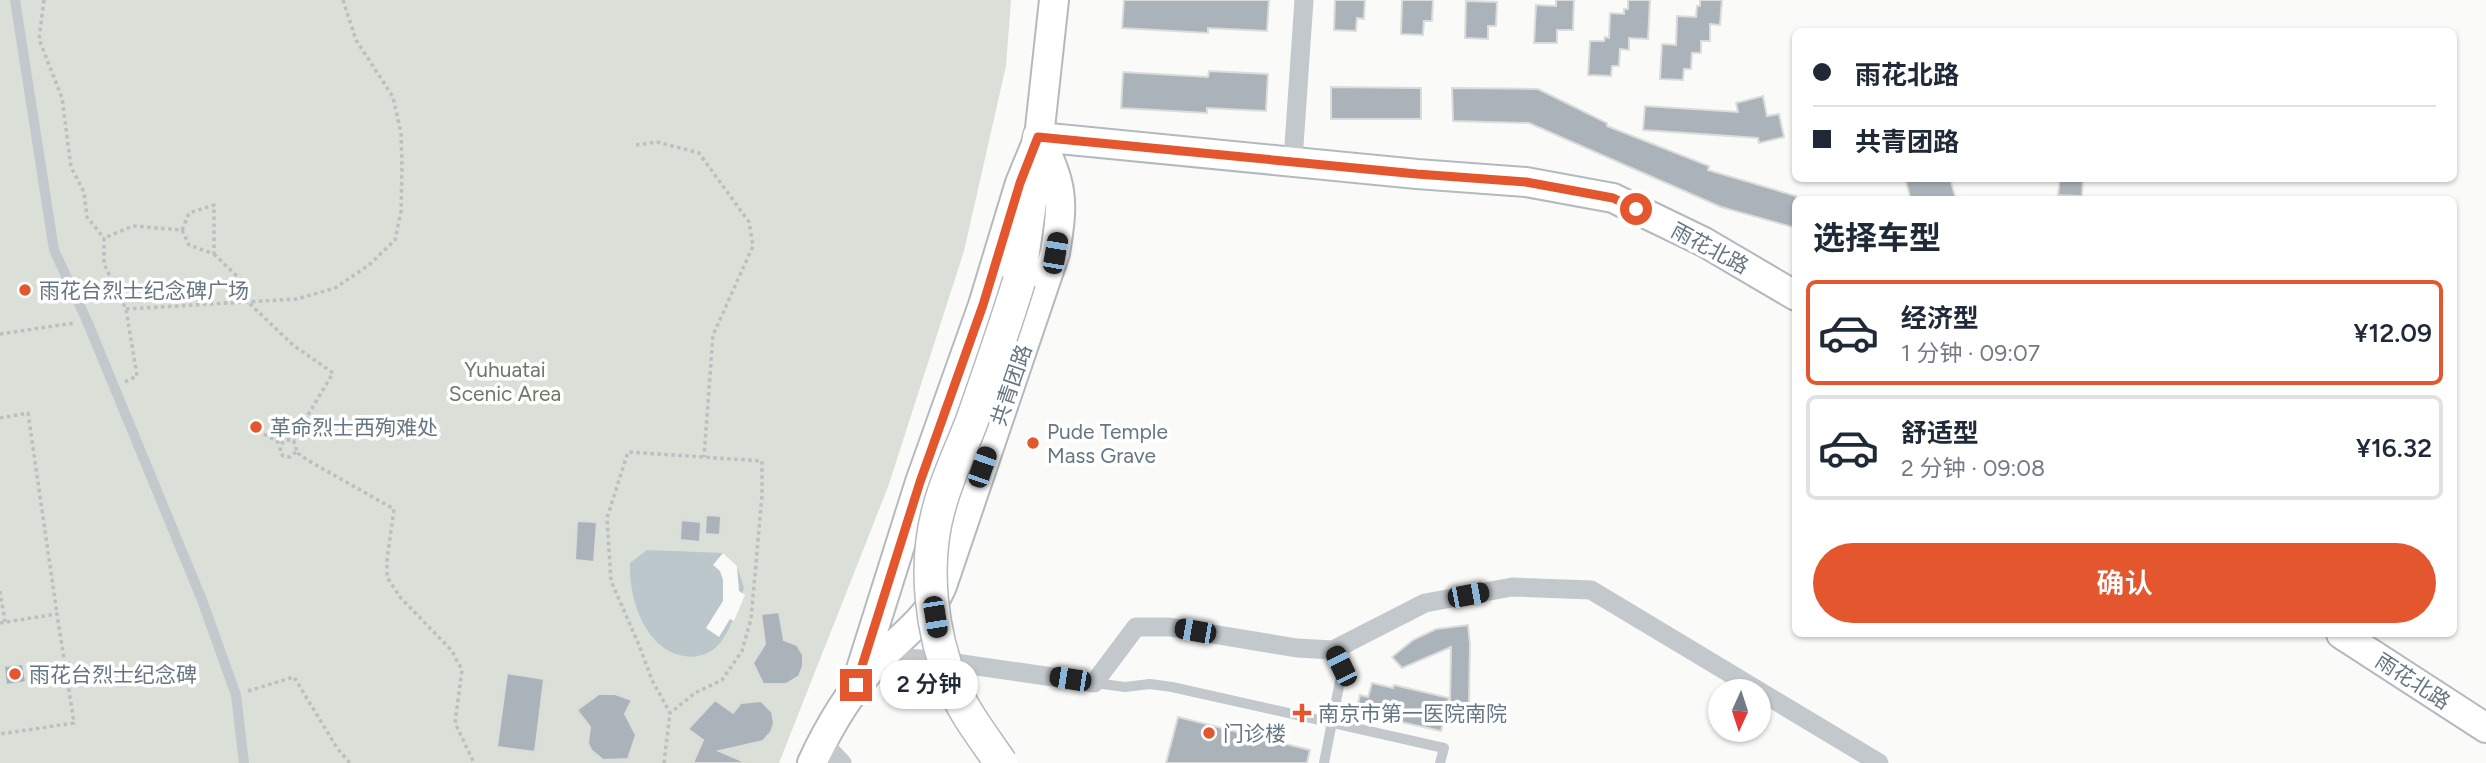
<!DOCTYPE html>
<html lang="zh">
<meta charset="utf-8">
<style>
:root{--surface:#fff;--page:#f6f6f7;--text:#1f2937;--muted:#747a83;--line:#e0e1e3;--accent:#e4572e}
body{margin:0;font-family:Figtree,"Noto Sans SC",sans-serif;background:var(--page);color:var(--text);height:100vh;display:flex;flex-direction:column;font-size:26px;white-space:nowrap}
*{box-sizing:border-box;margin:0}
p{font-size:23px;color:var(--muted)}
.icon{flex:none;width:38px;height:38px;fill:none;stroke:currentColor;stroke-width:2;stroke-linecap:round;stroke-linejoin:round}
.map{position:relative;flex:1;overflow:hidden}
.details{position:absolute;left:1792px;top:196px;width:665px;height:441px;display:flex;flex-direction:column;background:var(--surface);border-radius:10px;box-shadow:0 2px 5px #0004}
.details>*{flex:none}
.top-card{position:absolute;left:1792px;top:28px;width:665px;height:154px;border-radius:10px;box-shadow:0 2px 5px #0004;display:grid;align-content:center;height:154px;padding:0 21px;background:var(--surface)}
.needle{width:46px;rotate:183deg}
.fabs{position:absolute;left:1708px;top:679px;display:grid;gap:14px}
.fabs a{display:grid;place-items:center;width:63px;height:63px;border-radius:50%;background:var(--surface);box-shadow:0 2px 5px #0004;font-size:35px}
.end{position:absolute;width:32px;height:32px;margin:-16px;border:9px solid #e4572e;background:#fff;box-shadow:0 0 0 4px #fff}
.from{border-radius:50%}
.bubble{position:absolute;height:49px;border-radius:24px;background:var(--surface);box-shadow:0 2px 5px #0004;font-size:23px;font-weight:600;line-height:49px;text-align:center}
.car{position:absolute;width:21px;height:42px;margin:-21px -10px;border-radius:9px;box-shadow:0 0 5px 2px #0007;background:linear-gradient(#222 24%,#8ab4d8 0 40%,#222 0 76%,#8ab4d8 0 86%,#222 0)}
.top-card b{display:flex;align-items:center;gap:24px;height:66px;font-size:26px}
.top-card b+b{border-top:2px solid var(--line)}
.top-card i{width:18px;height:18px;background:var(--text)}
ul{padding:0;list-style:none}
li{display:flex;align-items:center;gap:21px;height:105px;margin:0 14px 10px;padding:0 7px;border:4px solid var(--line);border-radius:10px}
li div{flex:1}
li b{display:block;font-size:26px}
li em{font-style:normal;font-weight:600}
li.active{border-color:var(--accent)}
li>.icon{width:63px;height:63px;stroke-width:1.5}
h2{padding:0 21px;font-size:32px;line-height:84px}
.action{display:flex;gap:14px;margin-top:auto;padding:14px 21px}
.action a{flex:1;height:80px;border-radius:42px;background:var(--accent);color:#fff;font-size:28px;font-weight:600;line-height:80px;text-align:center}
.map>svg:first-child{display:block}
.green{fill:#dadfd7}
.water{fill:#bbc7cb}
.pier{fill:#fafaf8}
.building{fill:#aab3b9;stroke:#dcdcda;stroke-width:2}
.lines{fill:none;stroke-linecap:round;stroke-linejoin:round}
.secondary-casing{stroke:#b3babf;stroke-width:32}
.primary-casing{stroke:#b5babe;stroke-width:35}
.path{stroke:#bbbfc2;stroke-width:3.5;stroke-dasharray:3.5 3.5;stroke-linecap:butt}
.lane{stroke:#c3c8cc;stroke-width:10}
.street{stroke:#c3c8cc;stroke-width:19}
.secondary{stroke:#fff;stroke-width:28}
.primary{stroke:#fff;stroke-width:32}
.primary-bridge-casing{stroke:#b5babe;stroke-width:35;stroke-linecap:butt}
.primary-bridge{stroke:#fff;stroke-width:32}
.route{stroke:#e4572e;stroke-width:9}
.poi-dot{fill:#e4572e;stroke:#fff;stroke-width:2.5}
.labels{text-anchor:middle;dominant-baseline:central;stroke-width:7;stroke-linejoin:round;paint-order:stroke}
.street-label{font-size:21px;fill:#657683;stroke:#fff}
.poi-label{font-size:21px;fill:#657683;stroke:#fff;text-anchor:start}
.park-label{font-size:21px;fill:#687a64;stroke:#fff}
</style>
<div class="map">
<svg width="2486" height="763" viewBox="0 0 2486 763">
<rect width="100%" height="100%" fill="#fafaf8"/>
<path class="green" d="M 0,0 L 1011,0 L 1006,66 L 964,251 L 888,487 L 779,763 L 0,763 Z"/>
<path class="water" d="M 647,550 L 723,553 L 737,566 L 744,588 C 738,604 733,624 723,639 C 707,664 673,661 654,639 C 637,620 629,588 630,563 Z"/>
<path class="pier" d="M 723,553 L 737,566 L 739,591 L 745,595 L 734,621 L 730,619 L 719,637 L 706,628 L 723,601 L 723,580 L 720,571 L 713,565 Z"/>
<path class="building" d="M 1124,0 L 1269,0 L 1267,31 L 1208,28 L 1208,33 L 1122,28 Z
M 1335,0 L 1365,0 L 1364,19 L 1357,18 L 1356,31 L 1334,30 Z
M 1402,0 L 1433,0 L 1432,21 L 1424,21 L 1423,35 L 1401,34 Z
M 1556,0 L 1574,0 L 1573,30 L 1557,30 L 1557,43 L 1534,43 L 1536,5 L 1556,6 Z
M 1628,0 L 1650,0 L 1648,39 L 1629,38 L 1629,50 L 1620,49 L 1619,66 L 1612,66 L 1611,76 L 1588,75 L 1590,41 L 1604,41 L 1605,37 L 1609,38 L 1610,13 L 1624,14 L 1624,9 L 1628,9 Z
M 1700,0 L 1722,0 L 1720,25 L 1710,24 L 1710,41 L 1701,41 L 1701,53 L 1692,53 L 1691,69 L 1684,69 L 1683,80 L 1660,79 L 1662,44 L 1676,45 L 1677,16 L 1696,17 L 1697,6 L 1700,6 Z
M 1466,1 L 1497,2 L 1496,26 L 1488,26 L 1488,39 L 1465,38 Z
M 1209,71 L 1268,74 L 1266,111 L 1207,108 L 1207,113 L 1121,108 L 1123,72 L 1208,77 Z
M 1331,87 L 1421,88 L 1421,119 L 1331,119 Z
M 1452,88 L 1538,89 L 1607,123 L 1607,126 L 1709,166 L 1708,170 L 1796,196 L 1796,228 L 1721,207 L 1529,123 L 1453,121 Z
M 1763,96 L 1767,116 L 1779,114 L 1784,137 L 1759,143 L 1758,138 L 1643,130 L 1645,106 L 1738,112 L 1736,103 Z
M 1905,178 L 1950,178 L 1956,200 L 1911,200 Z
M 2060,178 L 2083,178 L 2082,196 L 2058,195 Z
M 706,515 L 721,516 L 720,535 L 705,534 Z
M 681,520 L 701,522 L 700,542 L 680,540 Z
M 577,521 L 597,522 L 594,562 L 575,560 Z
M 779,612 L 784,640 L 797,645 L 803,655 L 803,666 L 799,676 L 786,684 L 763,684 L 753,663 L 765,644 L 761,614 Z
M 1468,625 L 1470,644 L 1469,703 L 1450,702 L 1451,647 L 1402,668 L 1392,657 L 1413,640 L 1436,629 Z
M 23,664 L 26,682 L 6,685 L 4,666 Z
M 507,673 L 544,679 L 535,752 L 497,747 Z
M 1372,683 L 1393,688 L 1394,685 L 1449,698 L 1441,731 L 1356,712 L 1360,695 L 1368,697 Z
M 599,694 L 615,694 L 632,700 L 625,714 L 636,735 L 628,759 L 603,760 L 591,750 L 588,743 L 590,727 L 577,710 Z
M 715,700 L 733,713 L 741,703 L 761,701 L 772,712 L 774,723 L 771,732 L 763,741 L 719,751 L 747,763 L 693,763 L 703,740 L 688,729 Z
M 1178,717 L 1310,750 L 1307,763 L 1166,763 Z"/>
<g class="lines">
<g class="secondary-casing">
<path id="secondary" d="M 1039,137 L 1417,174 L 1526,182 L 1613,198 L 1704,242 L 1796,296
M 2341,634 L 2486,728
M 856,685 L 920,482 L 983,305 L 1020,183 L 1039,137 L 1054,0
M 812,763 C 829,726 848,694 876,663 C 899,637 928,620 942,586 L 1055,253 C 1064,200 1063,186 1039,137"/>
</g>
<g class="primary-casing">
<path id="primary" d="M 1019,281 L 1039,137"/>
</g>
<path class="path" d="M 44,0 L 39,39 L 62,98 L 71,167 L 84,192 L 87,217 L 104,238
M 636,145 L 657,142 L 699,153 L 749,222 L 753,246 L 713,335 L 704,457
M 214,254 L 241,280 L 248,302 L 293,345 L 333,373 L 293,440
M 126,309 L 297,299 L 335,288 L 369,265 L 395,240 L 401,211 L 402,167 L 401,133 L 393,97 L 356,40 L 343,0
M 0,334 L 74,323
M 125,382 L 137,376 L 126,309 L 104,264 L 104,238 L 133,226 L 182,230 L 189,245 L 214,254 L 214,205 L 189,213 L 182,230
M 0,418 L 28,413 L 57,614
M 264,434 L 281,444
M 296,452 L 290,457 L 283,456 L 280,452 L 281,444 L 286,440 L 293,440 L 296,446 L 296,452 L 309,461 L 394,509 L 387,560 L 387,577 L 400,597 L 452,651 L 462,670 L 455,723 L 474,763
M 0,591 L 5,622
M 0,623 L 57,614 L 74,723 L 0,734
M 248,691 L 294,677 L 337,748 L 350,763
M 664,763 L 670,713 L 652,680 L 639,645 L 611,581 L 607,518 L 628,452 L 762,461 L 762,496 L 751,619 L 742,651 L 722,680 L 695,693 L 670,713"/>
<path class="lane" d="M 15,0 L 54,250 L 87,321 L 202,600 L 236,695 L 244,763
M 1095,683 L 1125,687 L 1150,684 L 1172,687 L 1444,748 L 1440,763
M 1324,763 L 1341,676 L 1341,666 L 1333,650"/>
<path class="street" d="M 1293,160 L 1304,0
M 876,663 L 904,658 L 935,660 L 1094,683 L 1136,627 L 1170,627 L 1297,648 L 1333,650 L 1425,603 L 1512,587 L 1591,590 L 1879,763
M 822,742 L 842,763"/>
<use href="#secondary" class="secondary"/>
<use href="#primary" class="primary"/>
<g class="primary-bridge-casing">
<path id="primary-bridge" d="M 1001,763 C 984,738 965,714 953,686 C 931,632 923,565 939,508 C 947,477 962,448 973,418 C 989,372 1005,327 1019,281"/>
</g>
<use href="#primary-bridge" class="primary-bridge"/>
</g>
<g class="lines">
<path class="route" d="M 856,685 L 920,482 L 983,305 L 1020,183 L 1038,137 L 1417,174 L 1526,182 L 1613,198 L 1636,209"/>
</g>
<g class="poi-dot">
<circle cx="25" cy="290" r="7"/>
<circle cx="256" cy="427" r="7"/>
<circle cx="1033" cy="443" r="7"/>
<circle cx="15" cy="674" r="7"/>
<path d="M1298.5 702.5h7v7h7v7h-7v7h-7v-7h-7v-7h7z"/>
<circle cx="1209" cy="733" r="7"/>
</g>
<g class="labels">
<g class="street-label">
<text transform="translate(1710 248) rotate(28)">雨花北路</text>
<text transform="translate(1011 385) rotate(-71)">共青团路</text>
<text transform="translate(2413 681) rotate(33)">雨花北路</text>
</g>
<g class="poi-label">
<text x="39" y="290">雨花台烈士纪念碑广场</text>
<text x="270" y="427">革命烈士西殉难处</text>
<text x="1047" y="431">Pude Temple<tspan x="1047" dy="24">Mass Grave</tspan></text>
<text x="29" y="674">雨花台烈士纪念碑</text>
<text x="1318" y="713">南京市第一医院南院</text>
<text x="1223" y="733">门诊楼</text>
</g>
<g class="park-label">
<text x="505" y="369">Yuhuatai<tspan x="505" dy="24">Scenic Area</tspan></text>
</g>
</g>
</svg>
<div class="fabs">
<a><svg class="needle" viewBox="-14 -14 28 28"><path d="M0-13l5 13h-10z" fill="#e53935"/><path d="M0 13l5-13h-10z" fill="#747a83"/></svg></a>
</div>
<i class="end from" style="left:1636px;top:209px"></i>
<i class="end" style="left:856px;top:685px"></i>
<div class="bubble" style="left:880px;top:660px;width:98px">2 分钟</div>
<i class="car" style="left:1055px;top:253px;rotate:10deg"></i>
<i class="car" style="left:982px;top:467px;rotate:19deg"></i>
<i class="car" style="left:1468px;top:595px;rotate:79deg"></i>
<i class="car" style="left:935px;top:617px;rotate:171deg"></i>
<i class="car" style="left:1195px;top:631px;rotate:280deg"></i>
<i class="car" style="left:1341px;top:666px;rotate:334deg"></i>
<i class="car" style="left:1070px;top:679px;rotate:279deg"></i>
<div class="top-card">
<b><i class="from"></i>雨花北路</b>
<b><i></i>共青团路</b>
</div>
<section class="details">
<h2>选择车型</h2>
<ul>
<li class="active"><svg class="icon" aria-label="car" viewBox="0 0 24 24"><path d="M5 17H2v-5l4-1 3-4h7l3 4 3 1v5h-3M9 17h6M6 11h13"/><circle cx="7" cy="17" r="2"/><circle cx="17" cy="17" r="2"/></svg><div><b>经济型</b><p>1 分钟 · 09:07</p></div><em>¥12.09</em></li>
<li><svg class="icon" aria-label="car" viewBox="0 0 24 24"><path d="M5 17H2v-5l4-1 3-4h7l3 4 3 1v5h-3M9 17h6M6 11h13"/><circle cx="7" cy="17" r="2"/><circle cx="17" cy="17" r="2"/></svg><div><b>舒适型</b><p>2 分钟 · 09:08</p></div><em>¥16.32</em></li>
</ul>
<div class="action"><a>确认</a></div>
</section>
</div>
